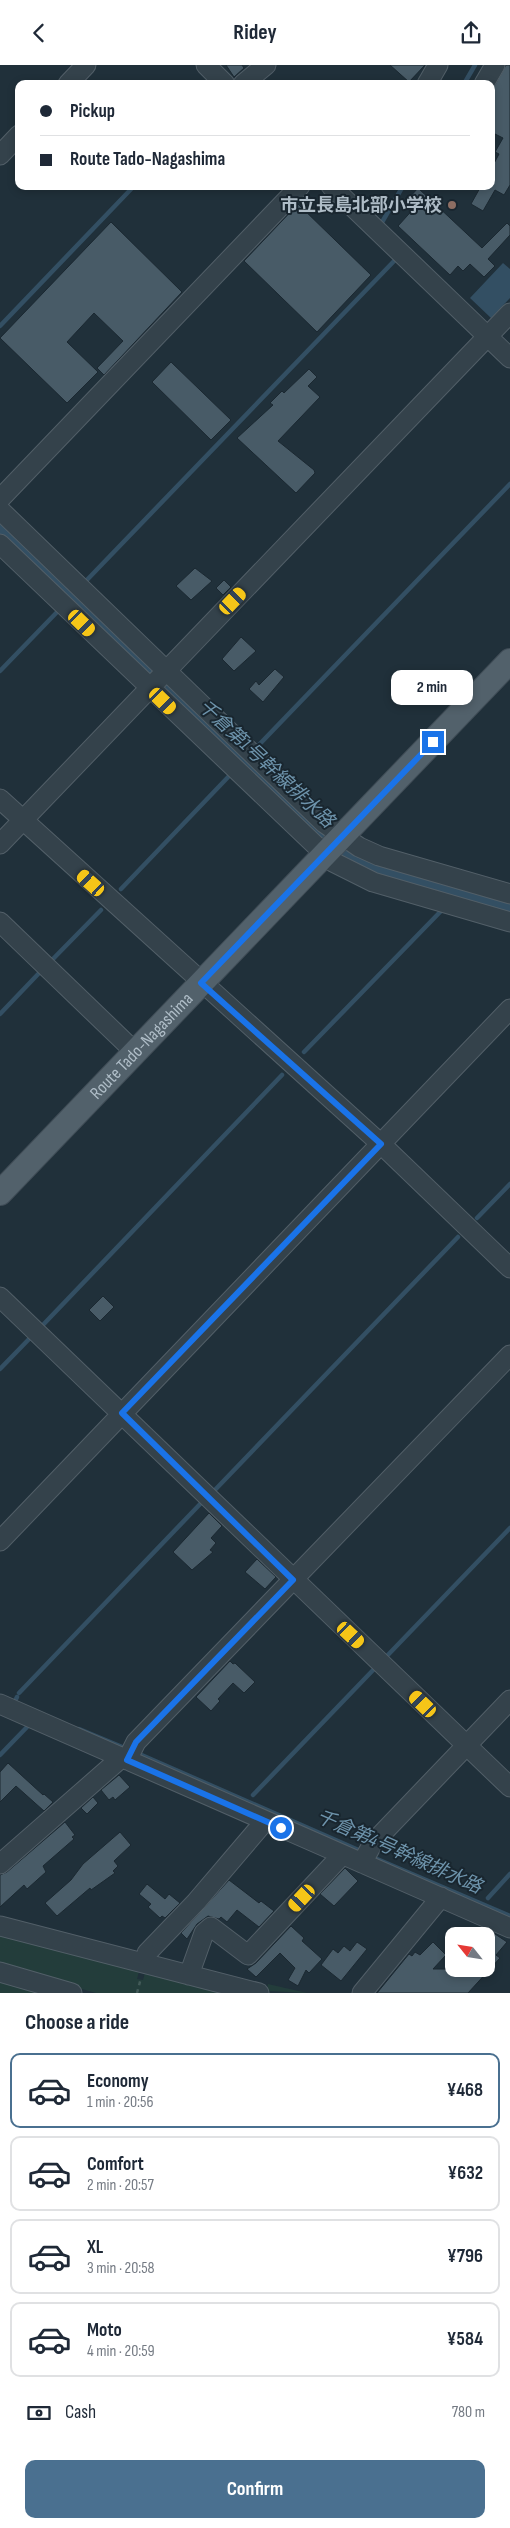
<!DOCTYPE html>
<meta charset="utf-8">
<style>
:root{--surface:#fff;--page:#f6f6f7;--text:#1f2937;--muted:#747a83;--line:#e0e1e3;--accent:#4a7090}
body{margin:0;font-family:"Sofia Sans Condensed","Noto Sans JP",sans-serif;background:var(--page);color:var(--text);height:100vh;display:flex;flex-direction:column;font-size:19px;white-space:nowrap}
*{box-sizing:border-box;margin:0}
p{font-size:16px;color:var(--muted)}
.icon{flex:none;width:28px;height:28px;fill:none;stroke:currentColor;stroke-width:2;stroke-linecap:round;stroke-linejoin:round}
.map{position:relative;height:1928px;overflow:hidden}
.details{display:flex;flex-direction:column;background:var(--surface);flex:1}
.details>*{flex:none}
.top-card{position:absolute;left:15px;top:15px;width:480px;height:110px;border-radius:10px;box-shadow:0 2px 8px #0003;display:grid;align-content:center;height:110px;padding:0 25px;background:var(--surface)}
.needle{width:32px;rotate:300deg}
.fabs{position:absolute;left:445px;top:1862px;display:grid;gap:10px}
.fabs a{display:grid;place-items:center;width:50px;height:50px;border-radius:10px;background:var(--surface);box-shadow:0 2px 8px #0003;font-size:25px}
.end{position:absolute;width:22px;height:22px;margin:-11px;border:6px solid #1a73e8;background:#fff;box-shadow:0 0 0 2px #fff}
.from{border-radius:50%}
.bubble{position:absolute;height:35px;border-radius:10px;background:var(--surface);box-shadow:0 2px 8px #0003;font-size:16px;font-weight:700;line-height:35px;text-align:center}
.car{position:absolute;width:15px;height:30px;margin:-15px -8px;border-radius:6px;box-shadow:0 0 4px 1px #0007;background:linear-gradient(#f5c518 24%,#345 0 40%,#f5c518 0 76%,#345 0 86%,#f5c518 0)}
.top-card b{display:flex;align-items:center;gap:18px;height:48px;font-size:19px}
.top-card b+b{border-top:1px solid var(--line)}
.top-card i{width:12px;height:12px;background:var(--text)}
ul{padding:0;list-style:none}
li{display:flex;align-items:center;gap:15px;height:75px;margin:0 10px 8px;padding:0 15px;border:2px solid var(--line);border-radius:10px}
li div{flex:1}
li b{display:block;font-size:19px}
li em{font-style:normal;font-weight:700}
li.current{border-color:var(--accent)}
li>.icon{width:45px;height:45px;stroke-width:1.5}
h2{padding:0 25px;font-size:22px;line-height:60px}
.pay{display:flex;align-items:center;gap:12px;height:55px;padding:0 25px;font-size:19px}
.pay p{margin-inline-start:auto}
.action{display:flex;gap:10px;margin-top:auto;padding:10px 25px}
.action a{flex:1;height:58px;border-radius:10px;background:var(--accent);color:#fff;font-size:20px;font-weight:700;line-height:58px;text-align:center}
header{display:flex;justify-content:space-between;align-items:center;height:65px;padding:0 25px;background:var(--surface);font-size:22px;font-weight:700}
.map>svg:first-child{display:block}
.green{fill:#233d3b}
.water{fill:#334f63}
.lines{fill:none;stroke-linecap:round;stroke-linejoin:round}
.stream{stroke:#334f63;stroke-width:4.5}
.building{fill:#485b67;stroke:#1b2831}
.minor-casing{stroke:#525f68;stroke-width:21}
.major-casing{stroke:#404d57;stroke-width:26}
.path{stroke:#425a58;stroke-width:2.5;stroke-dasharray:4 4;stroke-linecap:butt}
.minor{stroke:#34424b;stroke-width:19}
.major{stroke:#52616b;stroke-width:24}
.route{stroke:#1a73e8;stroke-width:6}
.education-dot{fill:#8d6e63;stroke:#19262f;stroke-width:2}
.labels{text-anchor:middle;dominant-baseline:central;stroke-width:4;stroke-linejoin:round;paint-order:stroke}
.poi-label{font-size:18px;font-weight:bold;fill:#afbdc7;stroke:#19262f;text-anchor:end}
.street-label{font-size:18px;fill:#afbdc7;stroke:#19262f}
.water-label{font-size:19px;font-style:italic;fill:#6e94ac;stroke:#19262f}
</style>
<header><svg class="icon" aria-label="back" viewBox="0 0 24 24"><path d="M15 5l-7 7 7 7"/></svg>Ridey<svg class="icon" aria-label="share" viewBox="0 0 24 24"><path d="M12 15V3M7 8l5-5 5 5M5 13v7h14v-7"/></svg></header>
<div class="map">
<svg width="510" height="1928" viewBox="0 0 510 1928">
<rect width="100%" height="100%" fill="#20303a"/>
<path class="green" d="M 0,1864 L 140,1902 L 137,1914 L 143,1915 L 146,1904 L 243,1928 L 96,1928 L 0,1901 Z
M 0,1914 L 47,1928 L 0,1928 Z
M 268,1919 L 307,1928 L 269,1926 L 267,1924 Z"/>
<path class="water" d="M 503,198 L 510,204 L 510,233 L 491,253 L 470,233 Z
M 0,457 L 377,800 L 510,838 L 510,851 L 383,814 L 340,794 L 0,472 Z"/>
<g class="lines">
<path class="stream" d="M 464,19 L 475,0
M 382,161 L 381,159 L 403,121
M 0,261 L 134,121
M 84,518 L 396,194
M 0,606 L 60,544
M 255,684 L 510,419
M 121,824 L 231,709
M 50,897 L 101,845
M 0,949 L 42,905
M 304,987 L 442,845
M 477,1153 L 510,1119
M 40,1263 L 282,1010
M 0,1304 L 32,1271
M 212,1428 L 458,1172
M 385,1593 L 510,1463
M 19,1628 L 203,1436
M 15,1636 L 17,1632
M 79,1664 L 127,1684
M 137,1688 L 363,1787
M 0,1690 L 28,1661
M 253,1730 L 376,1602
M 370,1791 L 510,1851
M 488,1833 L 510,1809"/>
</g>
<path class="building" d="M 226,0 L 242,0 L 244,3 L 234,12 Z
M 390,0 L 425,0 L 409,17 Z
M 506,0 L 510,0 L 510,120 L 504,130 L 495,125 L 483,146 L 471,139 L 481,121 L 491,121 L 491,104 L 499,89 L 495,87 L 503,73 L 491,67 L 491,27 Z
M 418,123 L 482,183 L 507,158 L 510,161 L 510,170 L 488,194 L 495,201 L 484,212 L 470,199 L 463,206 L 458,201 L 450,210 L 398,161 L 417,140 L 409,133 Z
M 298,139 L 371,210 L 317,267 L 244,196 Z
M 111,157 L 182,227 L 104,310 L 97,303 L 123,276 L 94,248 L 67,277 L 98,307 L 67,338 L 0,273 Z
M 171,297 L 231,355 L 211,375 L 152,317 Z
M 309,304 L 317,312 L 308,321 L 320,332 L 278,376 L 314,405 L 315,408 L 296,428 L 237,373 L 273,340 L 270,338 L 282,326 L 284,328 Z
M 195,503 L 212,516 L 191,535 L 176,521 Z
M 224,515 L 231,522 L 223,530 L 216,523 Z
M 241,572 L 256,586 L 234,606 L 222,594 Z
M 275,604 L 284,612 L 263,637 L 249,624 L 256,616 L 259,620 Z
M 103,1231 L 114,1242 L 100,1256 L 89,1245 Z
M 209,1448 L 222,1461 L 211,1473 L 216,1478 L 210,1485 L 213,1487 L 192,1505 L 173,1487 Z
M 257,1494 L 276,1512 L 265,1524 L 245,1507 Z
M 230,1596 L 233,1599 L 235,1598 L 255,1617 L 244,1628 L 233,1618 L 218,1634 L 220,1636 L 211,1646 L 196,1632 Z
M 8,1698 L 43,1730 L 44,1729 L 53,1737 L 44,1746 L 16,1721 L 0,1737 L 0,1707 Z
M 119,1710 L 130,1722 L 115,1735 L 113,1732 L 109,1735 L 101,1725 Z
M 93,1732 L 98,1738 L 87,1749 L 81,1743 Z
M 65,1757 L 75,1770 L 72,1772 L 74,1774 L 43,1801 L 46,1807 L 27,1824 L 24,1820 L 0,1842 L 0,1810 L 7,1807 Z
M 120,1767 L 131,1780 L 114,1796 L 118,1801 L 113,1806 L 115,1808 L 91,1825 L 90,1823 L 57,1851 L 45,1838 L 71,1815 L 83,1799 Z
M 345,1803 L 358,1816 L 334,1841 L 320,1829 Z
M 229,1815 L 259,1838 L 261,1836 L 274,1846 L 259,1862 L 237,1845 L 227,1857 L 221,1852 L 219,1854 L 208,1851 L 197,1859 L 187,1874 L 181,1868 Z
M 147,1819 L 165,1834 L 169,1829 L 180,1838 L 165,1853 L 162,1851 L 160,1853 L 148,1842 L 151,1839 L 139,1829 Z
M 291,1861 L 304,1873 L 302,1876 L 322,1894 L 309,1908 L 306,1905 L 298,1921 L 288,1915 L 295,1903 L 280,1888 L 256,1912 L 247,1904 L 256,1898 Z
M 492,1867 L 507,1877 L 496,1890 L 500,1893 L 468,1928 L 377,1928 L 409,1889 L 412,1891 L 415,1887 L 420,1890 L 433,1877 L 446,1890 L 433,1904 L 486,1904 L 486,1874 Z
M 357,1877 L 367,1884 L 341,1916 L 321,1900 L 333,1884 L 338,1888 L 344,1881 L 350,1886 Z"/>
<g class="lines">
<g class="minor-casing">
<path id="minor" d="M 206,0 L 225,19
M 68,19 L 86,0
M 243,19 L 266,0
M 427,19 L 438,0
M 484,19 L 495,0
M 0,90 L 19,70
M 331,121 L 510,293
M 0,434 L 300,121
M 0,445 L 324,758 L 359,782 L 379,791 L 510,829
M 0,479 L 333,797 L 373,817 L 510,857
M 0,734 L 381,1079 L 510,1203
M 0,779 L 510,248
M 0,857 L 135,987
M 0,1232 L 510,1722
M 0,1476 L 510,944
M 0,1639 L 510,1863
M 127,1695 L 136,1677 L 510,1290
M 362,1798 L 373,1778 L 510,1635
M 0,1799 L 121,1693
M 0,1861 L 259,1928
M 145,1898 L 147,1888 L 196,1837 L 265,1756
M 0,1907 L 72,1928
M 189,1910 L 204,1868 L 211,1862 L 248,1890 L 342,1790
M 362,1928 L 441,1832"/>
</g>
<g class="major-casing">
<g id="major">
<path id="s1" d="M 0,1128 L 510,596"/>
</g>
</g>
<path class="path" d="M 137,1928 L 141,1913"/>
<use href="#minor" class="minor"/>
<use href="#major" class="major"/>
</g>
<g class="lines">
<path class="route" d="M 281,1763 L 127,1695 L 136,1677 L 293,1515 L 122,1348 L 381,1079 L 201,918 L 433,677"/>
</g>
<circle class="education-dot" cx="452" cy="140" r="5"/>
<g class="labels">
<g class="poi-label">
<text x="442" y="140">市立長島北部小学校</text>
</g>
<g class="street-label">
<text stroke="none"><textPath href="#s1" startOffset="204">Route Tado-Nagashima</textPath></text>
</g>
<g class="water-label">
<text transform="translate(266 699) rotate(43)">千倉第1号幹線排水路</text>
<text transform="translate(399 1787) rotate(24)">千倉第4号幹線排水路</text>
</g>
</g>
</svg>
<div class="fabs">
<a><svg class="needle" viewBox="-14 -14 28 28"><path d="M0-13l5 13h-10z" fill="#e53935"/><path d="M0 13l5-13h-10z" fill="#747a83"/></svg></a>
</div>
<i class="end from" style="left:281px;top:1763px"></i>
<i class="end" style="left:433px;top:677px"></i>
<div class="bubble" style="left:391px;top:605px;width:82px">2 min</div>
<i class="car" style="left:233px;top:536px;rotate:44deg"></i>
<i class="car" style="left:82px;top:558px;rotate:134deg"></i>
<i class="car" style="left:163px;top:636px;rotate:134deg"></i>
<i class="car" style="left:91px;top:818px;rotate:312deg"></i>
<i class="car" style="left:351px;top:1570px;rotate:133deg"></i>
<i class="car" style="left:423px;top:1639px;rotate:314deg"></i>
<i class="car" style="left:302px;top:1833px;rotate:223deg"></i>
<div class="top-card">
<b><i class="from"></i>Pickup</b>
<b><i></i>Route Tado-Nagashima</b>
</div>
</div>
<section class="details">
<h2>Choose a ride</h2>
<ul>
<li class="current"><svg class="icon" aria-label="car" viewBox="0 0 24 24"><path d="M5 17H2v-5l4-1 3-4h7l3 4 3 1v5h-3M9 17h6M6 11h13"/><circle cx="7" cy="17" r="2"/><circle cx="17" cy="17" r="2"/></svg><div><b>Economy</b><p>1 min · 20:56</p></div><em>¥468</em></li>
<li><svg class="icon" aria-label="car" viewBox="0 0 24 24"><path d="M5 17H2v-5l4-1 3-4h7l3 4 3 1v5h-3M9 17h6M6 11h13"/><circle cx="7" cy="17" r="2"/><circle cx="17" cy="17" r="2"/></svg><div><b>Comfort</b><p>2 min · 20:57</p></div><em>¥632</em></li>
<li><svg class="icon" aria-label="car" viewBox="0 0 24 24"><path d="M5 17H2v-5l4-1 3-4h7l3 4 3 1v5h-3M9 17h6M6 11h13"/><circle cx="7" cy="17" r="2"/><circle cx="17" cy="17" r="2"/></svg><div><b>XL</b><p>3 min · 20:58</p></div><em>¥796</em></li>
<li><svg class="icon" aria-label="car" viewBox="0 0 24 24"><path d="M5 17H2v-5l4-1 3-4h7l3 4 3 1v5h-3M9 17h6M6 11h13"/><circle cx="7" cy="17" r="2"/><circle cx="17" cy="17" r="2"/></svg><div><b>Moto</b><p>4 min · 20:59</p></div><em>¥584</em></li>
</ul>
<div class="pay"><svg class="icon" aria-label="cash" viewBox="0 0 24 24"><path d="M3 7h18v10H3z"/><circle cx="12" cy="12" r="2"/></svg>Cash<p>780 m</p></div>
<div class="action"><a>Confirm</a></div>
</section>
